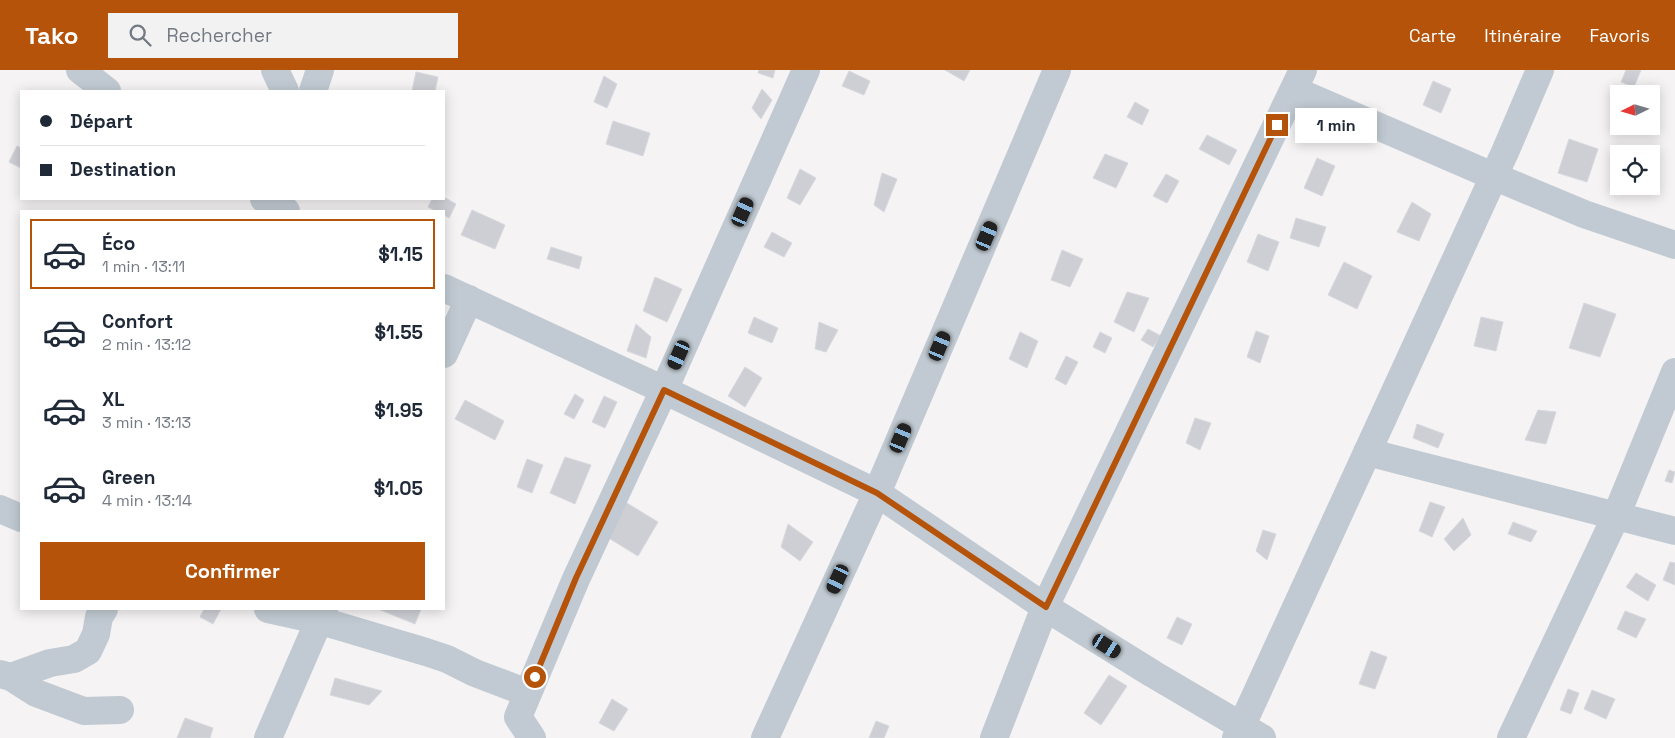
<!DOCTYPE html>
<html lang="fr">
<meta charset="utf-8">
<style>
:root{--surface:#fff;--page:#f2f2f3;--text:#1f2937;--muted:#747a83;--line:#e0e1e3;--accent:#b45309}
body{margin:0;font-family:"Space Grotesk",sans-serif;background:var(--page);color:var(--text);height:100vh;display:flex;flex-direction:column;font-size:19px;white-space:nowrap}
*{box-sizing:border-box;margin:0}
p{font-size:16px;color:var(--muted)}
.icon{flex:none;width:28px;height:28px;fill:none;stroke:currentColor;stroke-width:2;stroke-linecap:round;stroke-linejoin:round}
.map{position:relative;flex:1;overflow:hidden}
.details{position:absolute;left:20px;top:140px;width:425px;height:400px;display:flex;flex-direction:column;background:var(--surface);border-radius:0px;box-shadow:0 2px 12px #0003}
.details>*{flex:none}
.hud{position:absolute;left:20px;top:20px;width:425px;height:110px;border-radius:0px;box-shadow:0 2px 12px #0003;display:grid;align-content:center;height:110px;padding:0 20px;background:var(--surface)}
.needle{width:32px;rotate:265deg}
.tools{position:absolute;left:1610px;top:15px;display:grid;gap:10px}
.tools a{display:grid;place-items:center;width:50px;height:50px;border-radius:0px;background:var(--surface);box-shadow:0 2px 12px #0003;font-size:25px}
.end{position:absolute;width:22px;height:22px;margin:-11px;border:6px solid #b45309;background:#fff;box-shadow:0 0 0 2px #fff}
.from{border-radius:50%}
.bubble{position:absolute;height:35px;border-radius:0px;background:var(--surface);box-shadow:0 2px 12px #0003;font-size:16px;font-weight:600;line-height:35px;text-align:center}
.car{position:absolute;width:15px;height:30px;margin:-15px -8px;border-radius:6px;box-shadow:0 0 4px 1px #0007;background:linear-gradient(#222 24%,#8ab4d8 0 40%,#222 0 76%,#8ab4d8 0 86%,#222 0)}
.hud b{display:flex;align-items:center;gap:18px;height:48px;font-size:19px}
.hud b+b{border-top:1px solid var(--line)}
.hud i{width:12px;height:12px;background:var(--text)}
ul{padding:9px 0 0;list-style:none}
li{display:flex;align-items:center;gap:15px;height:70px;margin:0 10px 8px;padding:0 10px;border:2px solid transparent;border-radius:0px}
li div{flex:1}
li b{display:block;font-size:19px}
li em{font-style:normal;font-weight:600}
li.current{border-color:var(--accent)}
li>.icon{width:45px;height:45px;stroke-width:1.5}
.primary-button{display:flex;gap:10px;margin-top:auto;padding:10px 20px}
.primary-button a{flex:1;height:58px;border-radius:0px;background:var(--accent);color:#fff;font-size:20px;font-weight:600;line-height:58px;text-align:center}
header{display:flex;align-items:center;gap:30px;box-sizing:border-box;height:70px;padding:0 25px;background:var(--accent);color:#fff}
header strong{font-size:24px}
nav{display:flex;gap:28px;margin-inline-start:auto;font-size:18px}
.search{width:350px;height:45px;background:var(--page);display:flex;align-items:center;gap:12px;box-sizing:border-box;padding:0 18px;border-radius:0px;color:var(--muted);font-size:19px}
.map>svg:first-child{display:block}
.building{fill:#cdcfd5;stroke:#d7d9de}
.lines{fill:none;stroke-linecap:round;stroke-linejoin:round}
.minor{stroke:#c1cad2;stroke-width:28}
.route{stroke:#b45309;stroke-width:6}
</style>
<header>
<strong>Tako</strong>
<div class="search"><svg class="icon" aria-label="search" viewBox="0 0 24 24"><circle cx="10" cy="10" r="6"/><path d="M15 15l6 6"/></svg>Rechercher</div>
<nav><a>Carte</a><a>Itinéraire</a><a>Favoris</a></nav>
</header>
<div class="map">
<svg width="1675" height="668" viewBox="0 0 1675 668">
<rect width="100%" height="100%" fill="#f5f3f3"/>
<path class="building" d="M 759,0 L 775,0 L 773,8 L 758,3 Z
M 945,0 L 970,0 L 964,11 Z
M 1626,0 L 1641,0 L 1634,17 L 1621,12 Z
M 849,1 L 870,11 L 864,25 L 842,16 Z
M 416,2 L 438,7 L 435,21 L 412,21 Z
M 604,6 L 617,14 L 607,38 L 594,32 Z
M 1433,11 L 1451,19 L 1441,43 L 1423,35 Z
M 762,19 L 772,30 L 761,49 L 752,38 Z
M 1135,32 L 1149,40 L 1142,55 L 1127,47 Z
M 613,51 L 650,63 L 643,86 L 606,74 Z
M 1207,65 L 1237,80 L 1229,95 L 1199,79 Z
M 1569,69 L 1598,79 L 1587,112 L 1558,103 Z
M 17,76 L 21,78 L 21,98 L 9,92 Z
M 1105,84 L 1128,93 L 1116,118 L 1093,108 Z
M 1317,88 L 1335,96 L 1322,126 L 1304,118 Z
M 800,99 L 816,108 L 800,135 L 787,128 Z
M 882,103 L 897,109 L 884,142 L 874,135 Z
M 1166,104 L 1179,111 L 1167,133 L 1153,126 Z
M 444,127 L 456,134 L 449,148 L 444,145 L 444,141 L 436,141 L 428,137 L 432,129 L 444,129 Z
M 1412,132 L 1431,144 L 1419,171 L 1397,162 Z
M 472,140 L 505,155 L 495,179 L 461,165 Z
M 1296,148 L 1326,157 L 1319,177 L 1290,168 Z
M 772,162 L 792,173 L 784,187 L 764,177 Z
M 1258,164 L 1279,172 L 1268,201 L 1247,192 Z
M 551,177 L 582,187 L 579,199 L 547,189 Z
M 1062,180 L 1083,189 L 1070,217 L 1051,210 Z
M 1344,192 L 1372,206 L 1357,239 L 1328,225 Z
M 655,207 L 682,219 L 667,252 L 643,241 Z
M 1127,222 L 1149,228 L 1134,262 L 1114,252 Z
M 1584,233 L 1616,244 L 1600,287 L 1569,278 Z
M 754,247 L 778,258 L 772,273 L 748,263 Z
M 1481,247 L 1503,252 L 1496,281 L 1474,276 Z
M 819,252 L 838,260 L 826,282 L 815,279 Z
M 636,254 L 651,267 L 646,288 L 627,281 Z
M 1148,259 L 1161,266 L 1153,277 L 1141,270 Z
M 1256,261 L 1269,266 L 1260,293 L 1247,287 Z
M 1020,262 L 1038,271 L 1027,298 L 1009,289 Z
M 1100,262 L 1112,268 L 1105,283 L 1093,277 Z
M 1066,286 L 1078,292 L 1066,315 L 1055,309 Z
M 745,297 L 762,308 L 745,337 L 728,326 Z
M 575,324 L 584,330 L 574,349 L 564,344 Z
M 604,326 L 617,332 L 605,358 L 592,352 Z
M 465,330 L 504,351 L 495,370 L 455,349 Z
M 1538,340 L 1556,342 L 1546,374 L 1525,370 Z
M 1195,348 L 1211,353 L 1200,380 L 1186,373 Z
M 1417,354 L 1444,364 L 1438,378 L 1413,368 Z
M 565,387 L 591,395 L 575,434 L 550,423 Z
M 527,389 L 543,395 L 532,423 L 517,417 Z
M 1669,400 L 1675,402 L 1672,413 L 1665,411 Z
M 622,430 L 658,452 L 638,486 L 602,464 Z
M 1430,432 L 1445,437 L 1432,467 L 1419,461 Z
M 1463,448 L 1471,465 L 1454,481 L 1444,469 Z
M 1513,452 L 1537,461 L 1531,472 L 1508,464 Z
M 788,454 L 813,472 L 800,491 L 781,477 Z
M 1263,460 L 1276,464 L 1267,490 L 1256,481 Z
M 1670,492 L 1675,493 L 1675,515 L 1663,510 Z
M 1636,503 L 1656,515 L 1648,531 L 1626,517 Z
M 204,539 L 221,539 L 213,554 L 200,547 Z
M 378,539 L 421,539 L 415,554 Z
M 1625,541 L 1646,549 L 1636,568 L 1617,559 Z
M 1177,547 L 1192,554 L 1182,575 L 1167,568 Z
M 1371,581 L 1387,587 L 1375,619 L 1359,614 Z
M 1109,605 L 1127,616 L 1101,655 L 1084,643 Z
M 335,608 L 382,621 L 369,635 L 330,625 Z
M 1568,619 L 1579,623 L 1571,644 L 1560,640 Z
M 1592,620 L 1615,629 L 1606,649 L 1584,639 Z
M 612,629 L 628,639 L 614,661 L 599,653 Z
M 185,648 L 213,658 L 210,668 L 177,668 Z
M 876,651 L 889,656 L 884,668 L 869,668 Z"/>
<g class="lines">
<path class="minor" d="M 80,0 L 107,21
M 275,0 L 285,21
M 1294,20 L 1493,106 L 1584,144 L 1675,175
M 313,21 L 320,0
M 264,129 L 286,141
M 444,218 L 664,320 L 877,423 L 1045,537 L 1153,604 L 1262,668
M 444,284 L 469,229
M 1367,382 L 1675,461
M 0,439 L 21,448
M 268,539 L 318,550 L 426,582 L 447,589 L 475,603 L 528,623
M 0,604 L 11,607 L 36,623 L 84,641 L 120,640
M 11,607 L 50,593 L 74,589 L 88,581 L 96,564 L 99,547 L 104,539
M 268,668 L 324,539
M 532,668 L 518,647 L 576,509 L 664,320 L 806,0
M 765,668 L 877,423 L 1057,0
M 994,668 L 1045,537 L 1303,0
M 1236,668 L 1505,82 L 1540,0
M 1511,668 L 1616,446 L 1675,302"/>
</g>
<g class="lines">
<path class="route" d="M 535,607 L 576,508 L 664,320 L 877,423 L 1046,537 L 1277,55"/>
</g>
</svg>
<div class="tools">
<a><svg class="needle" viewBox="-14 -14 28 28"><path d="M0-13l5 13h-10z" fill="#e53935"/><path d="M0 13l5-13h-10z" fill="#747a83"/></svg></a>
<a><svg class="icon" aria-label="locate" viewBox="0 0 24 24"><circle cx="12" cy="12" r="6"/><path d="M12 2v4M12 18v4M2 12h4M18 12h4"/></svg></a>
</div>
<i class="end from" style="left:535px;top:607px"></i>
<i class="end" style="left:1277px;top:55px"></i>
<div class="bubble" style="left:1295px;top:38px;width:82px">1 min</div>
<i class="car" style="left:743px;top:142px;rotate:24deg"></i>
<i class="car" style="left:987px;top:166px;rotate:23deg"></i>
<i class="car" style="left:940px;top:276px;rotate:23deg"></i>
<i class="car" style="left:679px;top:285px;rotate:204deg"></i>
<i class="car" style="left:901px;top:368px;rotate:23deg"></i>
<i class="car" style="left:838px;top:509px;rotate:205deg"></i>
<i class="car" style="left:1107px;top:576px;rotate:122deg"></i>
<div class="hud">
<b><i class="from"></i>Départ</b>
<b><i></i>Destination</b>
</div>
<section class="details">
<ul>
<li class="current"><svg class="icon" aria-label="car" viewBox="0 0 24 24"><path d="M5 17H2v-5l4-1 3-4h7l3 4 3 1v5h-3M9 17h6M6 11h13"/><circle cx="7" cy="17" r="2"/><circle cx="17" cy="17" r="2"/></svg><div><b>Éco</b><p>1 min · 13:11</p></div><em>$1.15</em></li>
<li><svg class="icon" aria-label="car" viewBox="0 0 24 24"><path d="M5 17H2v-5l4-1 3-4h7l3 4 3 1v5h-3M9 17h6M6 11h13"/><circle cx="7" cy="17" r="2"/><circle cx="17" cy="17" r="2"/></svg><div><b>Confort</b><p>2 min · 13:12</p></div><em>$1.55</em></li>
<li><svg class="icon" aria-label="car" viewBox="0 0 24 24"><path d="M5 17H2v-5l4-1 3-4h7l3 4 3 1v5h-3M9 17h6M6 11h13"/><circle cx="7" cy="17" r="2"/><circle cx="17" cy="17" r="2"/></svg><div><b>XL</b><p>3 min · 13:13</p></div><em>$1.95</em></li>
<li><svg class="icon" aria-label="car" viewBox="0 0 24 24"><path d="M5 17H2v-5l4-1 3-4h7l3 4 3 1v5h-3M9 17h6M6 11h13"/><circle cx="7" cy="17" r="2"/><circle cx="17" cy="17" r="2"/></svg><div><b>Green</b><p>4 min · 13:14</p></div><em>$1.05</em></li>
</ul>
<div class="primary-button"><a>Confirmer</a></div>
</section>
</div>
